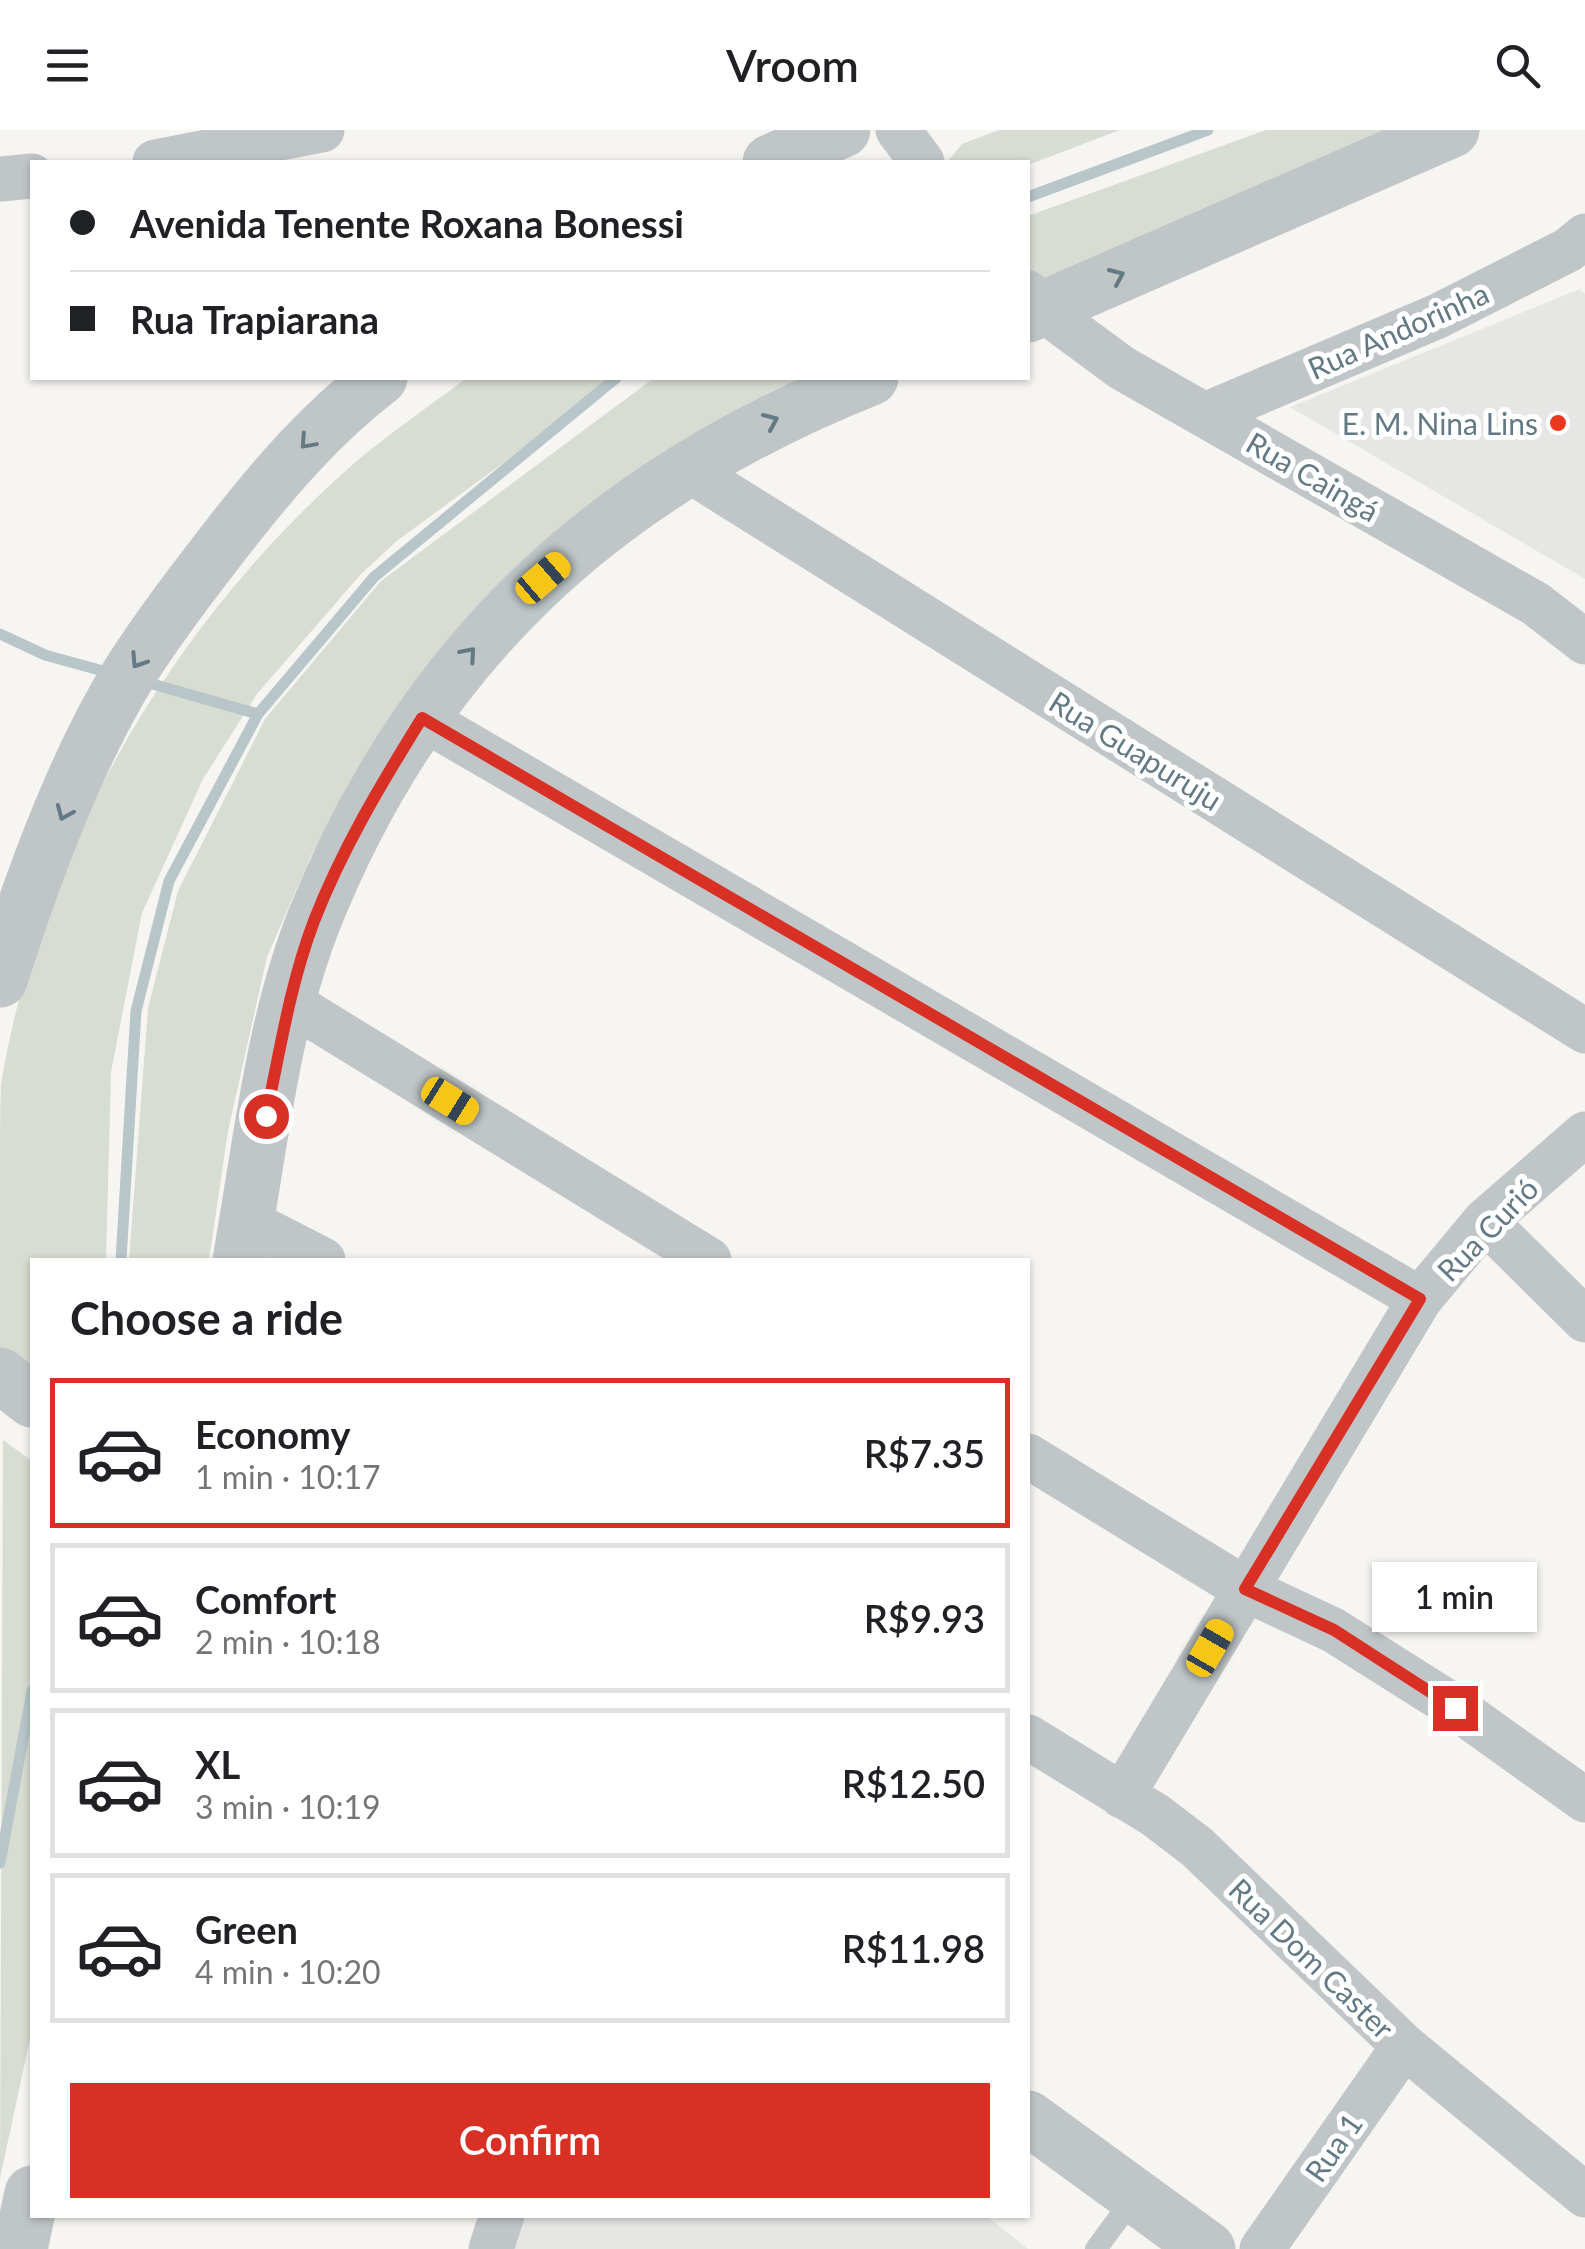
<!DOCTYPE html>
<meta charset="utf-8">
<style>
:root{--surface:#fff;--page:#f2f2f2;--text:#202124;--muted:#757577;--line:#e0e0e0;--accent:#d93025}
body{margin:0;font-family:Lato,sans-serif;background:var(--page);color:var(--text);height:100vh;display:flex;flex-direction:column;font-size:38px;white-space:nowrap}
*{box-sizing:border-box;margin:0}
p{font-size:32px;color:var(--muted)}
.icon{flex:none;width:55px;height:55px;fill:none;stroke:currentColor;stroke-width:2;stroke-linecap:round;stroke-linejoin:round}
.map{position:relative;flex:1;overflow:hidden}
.side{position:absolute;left:30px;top:1128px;width:1000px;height:960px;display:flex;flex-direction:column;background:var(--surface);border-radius:0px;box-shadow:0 2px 8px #0004}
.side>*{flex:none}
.banner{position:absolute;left:30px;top:30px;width:1000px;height:220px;border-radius:0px;box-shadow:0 2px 8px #0004;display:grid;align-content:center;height:220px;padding:0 40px;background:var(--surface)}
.end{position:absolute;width:45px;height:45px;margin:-22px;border:12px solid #d93025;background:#fff;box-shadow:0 0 0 5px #fff}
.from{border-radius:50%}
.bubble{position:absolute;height:70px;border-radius:0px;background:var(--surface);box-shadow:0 2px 8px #0004;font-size:32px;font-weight:600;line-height:70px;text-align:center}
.car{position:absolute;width:30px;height:60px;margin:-30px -15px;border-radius:12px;box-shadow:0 0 8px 2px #0007;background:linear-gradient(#f5c518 24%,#345 0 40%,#f5c518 0 76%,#345 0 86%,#f5c518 0)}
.banner b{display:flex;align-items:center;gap:35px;height:95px;font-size:38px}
.banner b+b{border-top:2px solid var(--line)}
.banner i{width:25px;height:25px;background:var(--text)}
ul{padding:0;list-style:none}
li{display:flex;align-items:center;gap:30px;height:150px;margin:0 20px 15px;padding:0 20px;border:5px solid var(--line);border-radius:0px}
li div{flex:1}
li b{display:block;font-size:38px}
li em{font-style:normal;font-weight:600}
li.selected{border-color:var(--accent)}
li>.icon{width:90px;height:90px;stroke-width:1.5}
h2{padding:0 40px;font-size:45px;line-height:120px}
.primary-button{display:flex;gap:20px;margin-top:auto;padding:20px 40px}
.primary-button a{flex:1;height:115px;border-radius:0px;background:var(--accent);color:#fff;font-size:40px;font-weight:600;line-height:115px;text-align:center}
header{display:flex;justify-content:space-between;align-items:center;height:130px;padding:0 40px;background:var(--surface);font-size:45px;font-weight:600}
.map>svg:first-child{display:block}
.built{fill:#e6e7e5}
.green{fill:#d8ddd3}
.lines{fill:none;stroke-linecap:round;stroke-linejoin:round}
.stream{stroke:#b8c6c9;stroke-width:11}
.service{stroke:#c0c6c8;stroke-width:22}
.minor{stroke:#c0c6c8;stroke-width:45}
.tertiary{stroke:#c0c6c8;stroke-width:55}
.oneway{stroke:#637984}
.route{stroke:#d93025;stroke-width:12}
.poi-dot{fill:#e9381e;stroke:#fff;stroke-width:4}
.labels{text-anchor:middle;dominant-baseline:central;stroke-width:10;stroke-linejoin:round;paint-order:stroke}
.street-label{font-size:30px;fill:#637984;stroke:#fff}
.poi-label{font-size:30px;fill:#637984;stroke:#fff;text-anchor:end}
</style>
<header><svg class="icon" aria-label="menu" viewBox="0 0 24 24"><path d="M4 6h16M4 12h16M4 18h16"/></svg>Vroom<svg class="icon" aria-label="search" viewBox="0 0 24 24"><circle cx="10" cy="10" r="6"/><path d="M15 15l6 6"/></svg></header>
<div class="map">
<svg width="1585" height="2119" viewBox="0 0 1585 2119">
<rect width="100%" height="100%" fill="#f6f5f2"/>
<path class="built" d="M 1580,159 L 1585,164 L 1585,449 L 1290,277 Z
M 515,2085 L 985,2085 L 1028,2119 L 502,2119 Z"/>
<path class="green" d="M 999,0 L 1120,0 L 1028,35 L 947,32 L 962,14 Z
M 1266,0 L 1418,0 L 1054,153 L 1028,147 L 1028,86 Z
M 466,248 L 619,248 L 398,410 L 361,444 L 257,564 L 203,649 L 142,783 L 111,942 L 106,1130 L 32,1130 L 32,1257 L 0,1233 C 0,1170 0,1107 0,1044 C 0,1015 0,982 1,954 C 40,721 167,502 341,345 C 380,309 425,280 466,248 Z
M 654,248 L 823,248 L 385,596 L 311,726 L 267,827 L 228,1001 L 209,1130 L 129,1130 L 148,878 L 178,761 L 265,589 L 381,451 Z
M 3,1310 L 32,1331 L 32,1900 L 0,2048 Z"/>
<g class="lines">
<path class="stream" d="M 1028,67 L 1208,0
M 0,504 L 45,525 L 114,544
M 142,551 L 258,584
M 121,1130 L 136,881 L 169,751 L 258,584 L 374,447 L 616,248
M 0,1733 L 32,1561"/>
<path class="service" d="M 1096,2119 L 1135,2066"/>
<path class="minor" d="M 898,0 L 922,32
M 155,32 L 322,0
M 0,49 L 32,46
M 1028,163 L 1042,179 L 1122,238 L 1536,474 L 1585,512
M 1205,285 L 1438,186 L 1568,120 L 1585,106
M 687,339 L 1585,901
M 422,588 L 1420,1169
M 289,872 L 709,1130
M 247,1091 L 323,1130
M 1485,1091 L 1585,1190
M 1028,1326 L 1245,1459 L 1333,1500 L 1455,1577 L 1585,1670
M 1028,1607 L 1155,1685 L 1197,1717 L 1404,1916 L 1585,2065
M 1122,1666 L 1420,1169 L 1485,1091 L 1585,1004
M 491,2119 L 502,2085
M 1262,2119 L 1404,1916"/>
<path class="tertiary" d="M 770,32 L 843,0
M 1028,185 L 1452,0
M 0,850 C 32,749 74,633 130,542 C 160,495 194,451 228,407 C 274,348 321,293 380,248
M 240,1130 C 260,1018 272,896 314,790 C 422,521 605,354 871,248
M 0,1245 L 32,1270
M 1028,1988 L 1208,2119
M 20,2119 L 32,2063"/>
</g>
<defs><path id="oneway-chevron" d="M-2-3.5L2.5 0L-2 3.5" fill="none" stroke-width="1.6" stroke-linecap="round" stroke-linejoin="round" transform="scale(2.5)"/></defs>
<g class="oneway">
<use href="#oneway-chevron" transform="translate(1117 146) rotate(-24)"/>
<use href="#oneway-chevron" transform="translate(771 291) rotate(-24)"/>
<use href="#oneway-chevron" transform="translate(307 312) rotate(132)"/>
<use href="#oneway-chevron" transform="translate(469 524) rotate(-49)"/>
<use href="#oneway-chevron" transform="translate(138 531) rotate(123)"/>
<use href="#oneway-chevron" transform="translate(64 683) rotate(113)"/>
</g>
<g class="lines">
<path class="route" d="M 266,986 C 280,921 290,854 314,791 C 342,719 381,654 422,588 L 1420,1169 L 1245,1459 L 1334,1500 L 1455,1578"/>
</g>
<circle class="poi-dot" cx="1558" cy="293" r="10"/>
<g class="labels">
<g class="street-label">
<text transform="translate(1398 200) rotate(-24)">Rua Andorinha</text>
<text transform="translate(1313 346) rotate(30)">Rua Caingá</text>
<text transform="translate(1136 620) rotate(32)">Rua Guapuruju</text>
<text transform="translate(1487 1099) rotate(-46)">Rua Curió</text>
<text transform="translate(1312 1828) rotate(44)">Rua Dom Caster</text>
<text transform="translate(1333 2017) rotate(-55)">Rua 1</text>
</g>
<g class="poi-label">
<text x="1538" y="293">E. M. Nina Lins</text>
</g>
</g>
</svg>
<i class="end from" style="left:266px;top:986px"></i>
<i class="end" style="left:1455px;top:1578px"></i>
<div class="bubble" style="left:1372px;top:1432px;width:165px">1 min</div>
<i class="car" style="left:543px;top:448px;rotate:49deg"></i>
<i class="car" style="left:450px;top:971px;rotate:122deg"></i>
<i class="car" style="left:1210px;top:1518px;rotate:30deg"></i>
<div class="banner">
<b><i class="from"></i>Avenida Tenente Roxana Bonessi</b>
<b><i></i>Rua Trapiarana</b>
</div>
<section class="side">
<h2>Choose a ride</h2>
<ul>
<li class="selected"><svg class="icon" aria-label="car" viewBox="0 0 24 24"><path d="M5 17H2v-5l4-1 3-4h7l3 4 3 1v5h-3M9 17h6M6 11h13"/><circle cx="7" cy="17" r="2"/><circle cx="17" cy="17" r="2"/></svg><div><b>Economy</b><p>1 min · 10:17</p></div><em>R$7.35</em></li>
<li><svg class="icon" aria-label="car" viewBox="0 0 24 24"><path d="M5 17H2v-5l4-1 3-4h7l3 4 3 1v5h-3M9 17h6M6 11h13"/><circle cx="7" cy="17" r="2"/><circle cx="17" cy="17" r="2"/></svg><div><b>Comfort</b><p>2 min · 10:18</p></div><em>R$9.93</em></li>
<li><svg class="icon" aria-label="car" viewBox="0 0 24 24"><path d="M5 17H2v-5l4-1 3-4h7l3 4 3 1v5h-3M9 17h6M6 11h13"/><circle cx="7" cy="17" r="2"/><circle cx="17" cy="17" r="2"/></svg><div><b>XL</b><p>3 min · 10:19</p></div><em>R$12.50</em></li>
<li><svg class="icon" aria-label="car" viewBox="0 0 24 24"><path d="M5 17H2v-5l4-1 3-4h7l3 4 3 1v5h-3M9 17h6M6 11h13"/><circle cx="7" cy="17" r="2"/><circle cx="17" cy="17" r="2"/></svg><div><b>Green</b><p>4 min · 10:20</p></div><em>R$11.98</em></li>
</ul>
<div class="primary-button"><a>Confirm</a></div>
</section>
</div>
